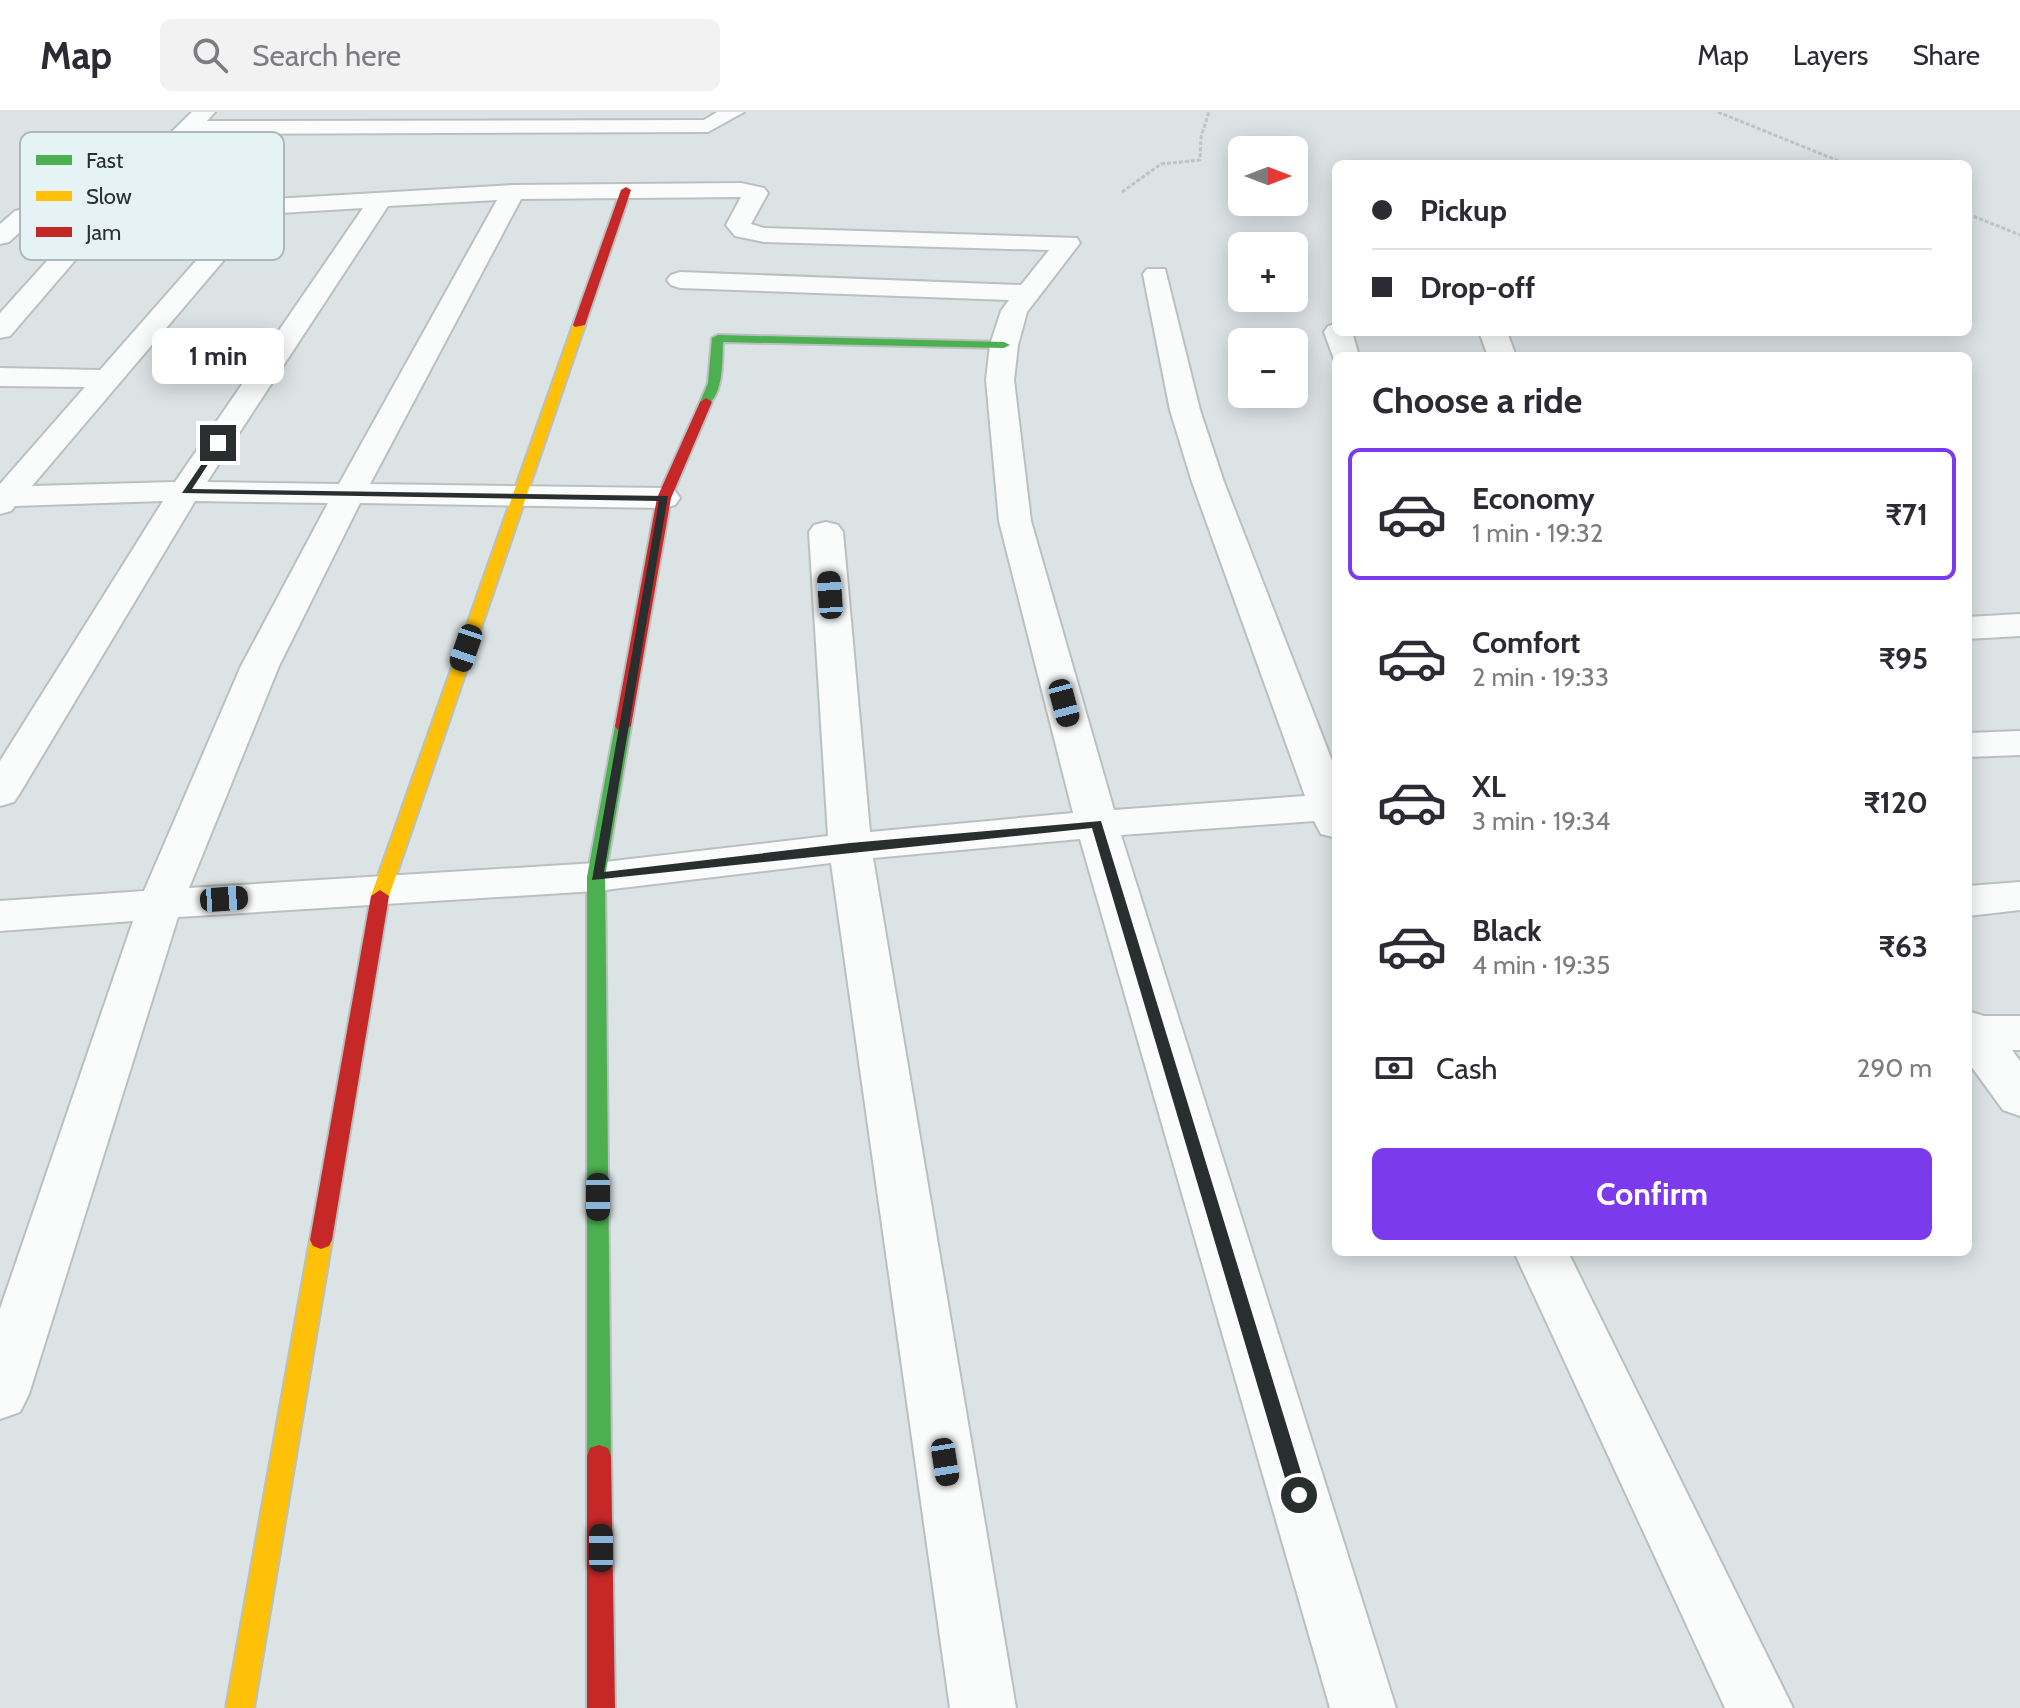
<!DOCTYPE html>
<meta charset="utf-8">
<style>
:root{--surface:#fff;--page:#f2f2f3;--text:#2b2b33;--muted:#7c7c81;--line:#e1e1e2;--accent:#7c3aed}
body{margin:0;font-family:Cabin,sans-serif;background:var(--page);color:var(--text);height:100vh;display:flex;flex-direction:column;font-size:30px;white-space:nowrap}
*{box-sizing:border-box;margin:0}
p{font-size:26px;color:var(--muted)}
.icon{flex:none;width:44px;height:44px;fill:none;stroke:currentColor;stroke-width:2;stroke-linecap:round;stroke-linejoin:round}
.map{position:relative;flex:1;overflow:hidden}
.panel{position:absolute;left:1332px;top:240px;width:640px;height:904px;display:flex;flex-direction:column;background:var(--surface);border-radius:12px;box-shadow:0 4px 20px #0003}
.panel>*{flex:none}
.hud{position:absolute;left:1332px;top:48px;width:640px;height:176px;border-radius:12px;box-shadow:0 4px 20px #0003;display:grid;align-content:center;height:176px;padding:0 40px;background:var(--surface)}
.needle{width:52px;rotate:90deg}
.fabs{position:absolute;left:1228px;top:24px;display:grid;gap:16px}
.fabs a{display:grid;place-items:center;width:80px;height:80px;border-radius:12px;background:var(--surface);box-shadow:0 4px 20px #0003;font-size:40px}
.end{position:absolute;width:36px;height:36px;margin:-18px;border:10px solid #292e2f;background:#fff;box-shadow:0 0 0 4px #fff}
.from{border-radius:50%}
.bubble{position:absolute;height:56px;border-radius:12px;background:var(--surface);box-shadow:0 4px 20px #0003;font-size:26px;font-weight:700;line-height:56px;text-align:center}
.car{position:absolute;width:24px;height:48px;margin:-24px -12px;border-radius:10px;box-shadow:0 0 6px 2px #0007;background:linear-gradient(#222 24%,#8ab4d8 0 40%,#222 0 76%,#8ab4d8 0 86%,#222 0)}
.hud b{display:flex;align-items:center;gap:28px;height:76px;font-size:30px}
.hud b+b{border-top:2px solid var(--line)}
.hud i{width:20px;height:20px;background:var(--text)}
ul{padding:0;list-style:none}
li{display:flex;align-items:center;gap:24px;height:132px;margin:0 16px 12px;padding:0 24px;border:4px solid transparent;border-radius:12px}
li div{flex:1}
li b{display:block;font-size:30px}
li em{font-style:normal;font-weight:700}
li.on{border-color:var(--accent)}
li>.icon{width:72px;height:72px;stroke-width:1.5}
h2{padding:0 40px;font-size:36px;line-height:96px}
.pay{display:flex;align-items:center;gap:20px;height:88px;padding:0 40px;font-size:30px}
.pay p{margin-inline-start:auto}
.primary-button{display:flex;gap:16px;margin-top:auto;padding:16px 40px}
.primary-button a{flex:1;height:92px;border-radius:12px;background:var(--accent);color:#fff;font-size:32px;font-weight:700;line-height:92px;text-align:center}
header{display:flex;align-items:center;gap:48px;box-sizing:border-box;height:112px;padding:0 40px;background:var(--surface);border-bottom:2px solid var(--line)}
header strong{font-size:38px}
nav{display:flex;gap:44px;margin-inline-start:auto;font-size:28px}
.search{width:560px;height:72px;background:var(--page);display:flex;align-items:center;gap:20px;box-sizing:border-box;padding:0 28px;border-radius:12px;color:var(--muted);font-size:30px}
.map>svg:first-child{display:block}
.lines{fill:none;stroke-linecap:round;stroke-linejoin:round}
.street-casing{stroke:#bac0c0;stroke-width:4}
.fast-casing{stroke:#bac0c0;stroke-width:4}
.slow-casing{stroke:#bac0c0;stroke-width:4}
.jam-casing{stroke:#bac0c0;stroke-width:4}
.path{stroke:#c0c3c4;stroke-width:3;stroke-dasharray:4 2;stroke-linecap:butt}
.street{fill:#fafbfb;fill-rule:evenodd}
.fast{fill:#4caf50;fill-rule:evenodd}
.slow{fill:#ffc107;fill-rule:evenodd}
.jam{fill:#c62828;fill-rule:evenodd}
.route{fill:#292e2f}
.key{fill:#e6f3f5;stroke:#adb8ba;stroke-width:2}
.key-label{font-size:22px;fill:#292e2f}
</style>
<header>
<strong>Map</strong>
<div class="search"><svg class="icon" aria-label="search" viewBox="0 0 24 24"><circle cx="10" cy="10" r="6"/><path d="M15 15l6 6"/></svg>Search here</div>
<nav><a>Map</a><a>Layers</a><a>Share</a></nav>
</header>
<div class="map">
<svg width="2020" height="1596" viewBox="0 0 2020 1596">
<rect width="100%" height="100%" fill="#dce3e4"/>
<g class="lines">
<g class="street-casing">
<path id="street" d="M 192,0 L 215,0 L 207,9 L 704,8 L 717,0 L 744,0 L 708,20 L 194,22 L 134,83 L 256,88 L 513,73 L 741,71 L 764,76 L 768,81 L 751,112 L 764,116 L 1077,126 L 1080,131 L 1027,200 L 1018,233 L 1014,268 L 1031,409 L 1114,698 L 1305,684 L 1192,370 L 1170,298 L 1143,162 L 1147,157 L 1165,157 L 1200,298 L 1224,370 L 1336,659 L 1336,726 L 1321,722 L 1314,709 L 1121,723 L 1396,1596 L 1330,1596 L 1080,727 L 873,746 L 1016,1596 L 950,1596 L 831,751 L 596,779 L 178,805 L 29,1282 L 20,1300 L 0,1307 L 0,1197 L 133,809 L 0,819 L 0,789 L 144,779 L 241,554 L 328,391 L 195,389 L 20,681 L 14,690 L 0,694 L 0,649 L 163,389 L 15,394 L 11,399 L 0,402 L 0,372 L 85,275 L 0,274 L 0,256 L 100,258 L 238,101 L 120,96 L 10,224 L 0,226 L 0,201 L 92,99 L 32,109 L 9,130 L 0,132 L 0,112 L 15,99 L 62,88 L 107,83 ZM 741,85 L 726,113 L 735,124 L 764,130 L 1049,138 L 1021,173 L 680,160 L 671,163 L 667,168 L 671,173 L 680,176 L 1009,188 L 1001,199 L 990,233 L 986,268 L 999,409 L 1073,701 L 870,720 L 843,420 L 838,413 L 826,410 L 814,413 L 809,420 L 828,724 L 596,751 L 189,776 L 279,554 L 360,391 L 664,396 L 675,393 L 680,386 L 675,379 L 664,376 L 370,372 L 521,87 ZM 497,88 L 339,372 L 207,370 L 388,94 ZM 363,96 L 175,370 L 32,374 L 263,102 Z
M 1336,212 L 1336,220 L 1352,220 L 1359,244 L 1336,244 L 1335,250 L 1324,220 L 1328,214 Z
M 1479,220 L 1507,220 L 1516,244 L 1488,244 Z
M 2020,502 L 2020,524 L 1968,527 L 1968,505 Z
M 2020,619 L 2020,643 L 1968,645 L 1968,621 Z
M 2020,770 L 2020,798 L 1968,804 L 1968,774 Z
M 1968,899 L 1984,904 L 2020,904 L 2020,938 L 2012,938 L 2020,949 L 2020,1004 L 2003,998 L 1968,950 Z
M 1514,1140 L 1568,1140 L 1793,1596 L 1725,1596 Z"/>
</g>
<g class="fast-casing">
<path id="fast" d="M 718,223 L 1004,230 L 1010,233 L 1004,236 L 723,230 C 722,249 724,283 706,294 L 700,290 L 708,271 L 712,226 Z
M 623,609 L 631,614 L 605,765 L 611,1344 L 608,1352 L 599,1355 L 590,1352 L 587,1344 L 587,765 L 615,614 Z"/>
</g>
<g class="slow-casing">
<path id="slow" d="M 579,210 L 585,213 L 389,784 L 380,790 L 374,788 L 371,784 L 573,213 Z
M 321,1119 L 329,1122 L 332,1128 L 254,1596 L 226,1596 L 310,1128 L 313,1122 Z"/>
</g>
<g class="jam-casing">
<path id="jam" d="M 626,75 L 631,78 L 585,213 L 575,215 L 573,213 L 621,78 Z
M 706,286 L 712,290 L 671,386 L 631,614 L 623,619 L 617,617 L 615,614 L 657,386 L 700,290 Z
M 380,778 L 389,784 L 332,1128 L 329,1134 L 321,1137 L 313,1134 L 310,1128 L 371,784 Z
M 599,1333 L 608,1336 L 611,1344 L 615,1596 L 587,1596 L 587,1344 L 590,1336 Z"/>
</g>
<path class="path" d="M 1718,0 L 1846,52
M 1122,80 L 1161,52 L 1200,48 L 1201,25 L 1209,0
M 1968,102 L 2020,123"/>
<use href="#street" class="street"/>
<use href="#fast" class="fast"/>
<use href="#slow" class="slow"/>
<use href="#jam" class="jam"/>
</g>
<path class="route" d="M 218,328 L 222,331 L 192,377 L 668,384 L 604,760 L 850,731 L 1101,709 L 1308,1383 L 1306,1388 L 1299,1391 L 1293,1388 L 1290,1383 L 1092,716 L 592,768 L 659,389 L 182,381 Z"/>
<rect x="20" y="20" width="264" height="128" rx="12" class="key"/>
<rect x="36" y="43" width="36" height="10" fill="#4caf50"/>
<rect x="36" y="79" width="36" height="10" fill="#ffc107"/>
<rect x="36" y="115" width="36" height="10" fill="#c62828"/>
<g class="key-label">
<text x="86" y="56">Fast</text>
<text x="86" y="92">Slow</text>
<text x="86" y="128">Jam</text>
</g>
</svg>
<div class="fabs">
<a><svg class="needle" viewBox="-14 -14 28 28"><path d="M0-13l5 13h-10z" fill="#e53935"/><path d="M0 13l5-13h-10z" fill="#7c7c81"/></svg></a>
<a>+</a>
<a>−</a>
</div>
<i class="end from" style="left:1299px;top:1383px"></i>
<i class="end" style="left:218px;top:331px"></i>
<div class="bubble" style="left:152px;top:216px;width:132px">1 min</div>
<i class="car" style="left:830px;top:483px;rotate:356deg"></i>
<i class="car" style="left:466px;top:536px;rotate:199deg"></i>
<i class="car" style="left:1064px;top:591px;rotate:165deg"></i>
<i class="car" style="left:224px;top:787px;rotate:86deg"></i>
<i class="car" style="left:598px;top:1085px;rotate:180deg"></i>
<i class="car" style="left:945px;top:1350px;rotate:171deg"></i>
<i class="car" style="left:601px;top:1436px;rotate:0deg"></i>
<div class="hud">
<b><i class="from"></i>Pickup</b>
<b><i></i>Drop-off</b>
</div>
<section class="panel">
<h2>Choose a ride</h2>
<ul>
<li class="on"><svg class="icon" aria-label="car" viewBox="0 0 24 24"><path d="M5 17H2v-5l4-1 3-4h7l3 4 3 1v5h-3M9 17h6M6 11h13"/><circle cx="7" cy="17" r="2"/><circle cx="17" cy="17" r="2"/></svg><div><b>Economy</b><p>1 min · 19:32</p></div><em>₹71</em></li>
<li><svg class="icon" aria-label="car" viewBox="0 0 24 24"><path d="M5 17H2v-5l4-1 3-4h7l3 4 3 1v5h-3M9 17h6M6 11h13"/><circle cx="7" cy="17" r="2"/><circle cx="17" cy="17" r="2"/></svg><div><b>Comfort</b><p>2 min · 19:33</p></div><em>₹95</em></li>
<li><svg class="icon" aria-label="car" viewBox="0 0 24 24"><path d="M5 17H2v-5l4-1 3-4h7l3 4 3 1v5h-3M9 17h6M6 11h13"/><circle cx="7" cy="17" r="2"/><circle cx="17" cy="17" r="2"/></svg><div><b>XL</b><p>3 min · 19:34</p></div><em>₹120</em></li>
<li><svg class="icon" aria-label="car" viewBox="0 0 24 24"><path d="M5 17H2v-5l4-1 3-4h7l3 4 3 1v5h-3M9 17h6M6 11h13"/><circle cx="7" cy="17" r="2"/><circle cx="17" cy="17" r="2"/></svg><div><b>Black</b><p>4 min · 19:35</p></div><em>₹63</em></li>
</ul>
<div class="pay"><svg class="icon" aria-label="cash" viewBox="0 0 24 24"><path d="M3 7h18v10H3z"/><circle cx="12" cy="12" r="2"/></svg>Cash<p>290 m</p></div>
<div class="primary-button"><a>Confirm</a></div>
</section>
</div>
